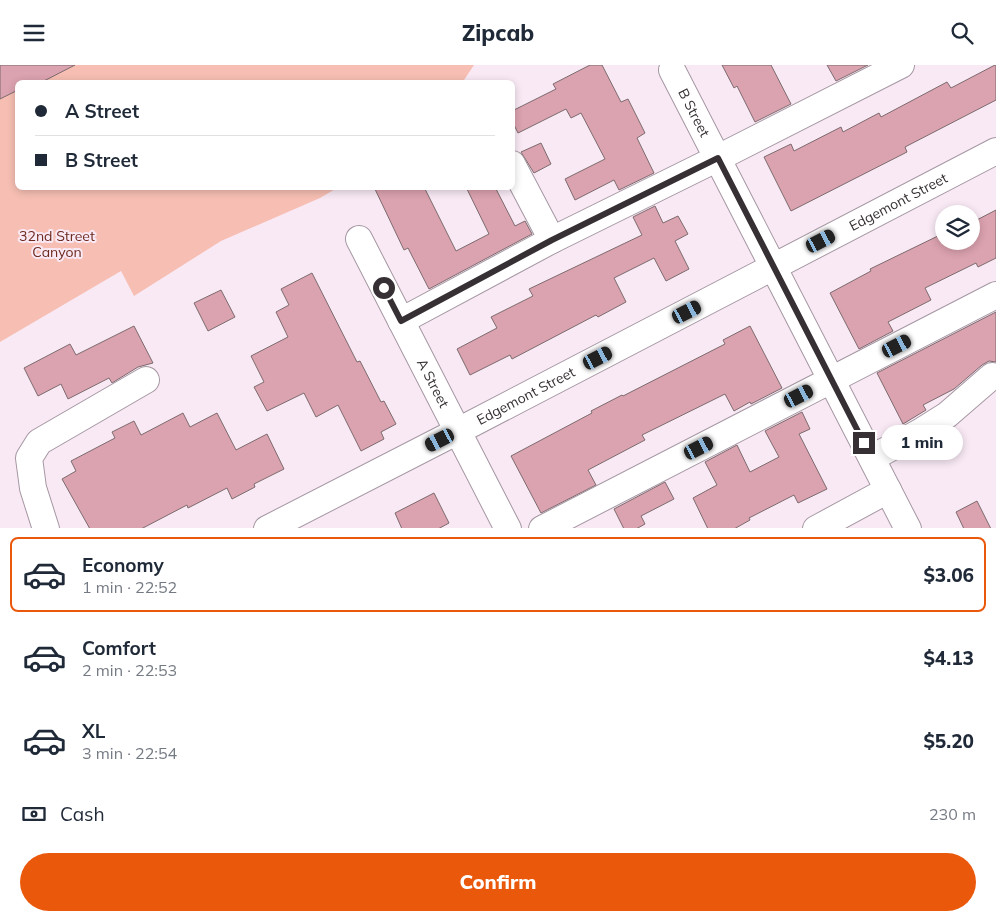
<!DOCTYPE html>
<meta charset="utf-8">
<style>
:root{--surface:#fff;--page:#f2f2f3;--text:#1f2937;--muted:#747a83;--line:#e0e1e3;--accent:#ea580c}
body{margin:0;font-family:Mulish,sans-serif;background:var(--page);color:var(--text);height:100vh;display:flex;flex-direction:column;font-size:19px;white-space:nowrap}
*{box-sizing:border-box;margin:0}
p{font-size:16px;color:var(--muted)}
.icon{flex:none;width:28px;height:28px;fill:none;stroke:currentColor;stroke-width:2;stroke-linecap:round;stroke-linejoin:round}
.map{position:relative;height:463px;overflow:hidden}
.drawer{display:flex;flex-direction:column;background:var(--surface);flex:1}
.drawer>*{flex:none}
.guide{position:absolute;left:15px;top:15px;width:500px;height:110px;border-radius:8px;box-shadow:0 2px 8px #0003;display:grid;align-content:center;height:110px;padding:0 20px;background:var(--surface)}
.tools{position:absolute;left:935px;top:140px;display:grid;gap:10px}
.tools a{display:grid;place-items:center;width:45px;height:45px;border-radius:50%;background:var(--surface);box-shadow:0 2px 8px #0003;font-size:25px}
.end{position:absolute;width:22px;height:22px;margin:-11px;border:6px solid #363034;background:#fff;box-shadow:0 0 0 2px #fff}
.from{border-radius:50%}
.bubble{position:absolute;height:35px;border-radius:18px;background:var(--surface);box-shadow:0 2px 8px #0003;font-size:16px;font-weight:800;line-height:35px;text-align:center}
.car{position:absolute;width:15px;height:30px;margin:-15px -8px;border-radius:6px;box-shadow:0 0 4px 1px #0007;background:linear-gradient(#222 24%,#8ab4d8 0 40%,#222 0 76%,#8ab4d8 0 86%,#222 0)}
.guide b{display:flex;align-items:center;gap:18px;height:48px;font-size:19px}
.guide b+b{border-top:1px solid var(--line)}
.guide i{width:12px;height:12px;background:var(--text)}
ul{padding:9px 0 0;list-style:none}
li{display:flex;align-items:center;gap:15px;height:75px;margin:0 10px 8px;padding:0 10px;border:2px solid transparent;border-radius:8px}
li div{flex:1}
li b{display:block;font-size:19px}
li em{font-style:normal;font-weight:800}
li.active{border-color:var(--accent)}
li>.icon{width:45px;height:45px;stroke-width:1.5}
.pay{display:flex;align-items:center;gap:12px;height:55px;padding:0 20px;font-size:19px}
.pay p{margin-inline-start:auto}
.cta{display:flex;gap:10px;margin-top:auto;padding:10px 20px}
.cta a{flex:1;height:58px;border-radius:30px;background:var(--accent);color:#fff;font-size:20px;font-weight:800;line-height:58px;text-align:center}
header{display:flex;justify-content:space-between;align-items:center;height:65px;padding:0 20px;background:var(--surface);font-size:22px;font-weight:800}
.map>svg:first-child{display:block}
.green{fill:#f7bfb3}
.building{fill:#dba2af;stroke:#7c6b6e}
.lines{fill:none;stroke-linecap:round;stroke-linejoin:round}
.minor-casing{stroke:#a597a2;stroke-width:28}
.minor{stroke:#fff;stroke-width:26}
.route{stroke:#363034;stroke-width:6}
.labels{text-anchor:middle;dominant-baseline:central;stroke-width:4;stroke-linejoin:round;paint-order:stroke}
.street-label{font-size:14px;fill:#363034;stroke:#f8e9f5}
.park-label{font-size:14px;fill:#6d291d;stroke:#f8e9f5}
</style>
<header><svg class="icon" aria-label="menu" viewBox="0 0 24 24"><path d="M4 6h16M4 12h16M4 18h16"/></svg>Zipcab<svg class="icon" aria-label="search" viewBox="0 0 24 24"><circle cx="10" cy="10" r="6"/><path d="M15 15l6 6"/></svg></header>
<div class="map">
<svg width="996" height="464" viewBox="0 0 996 464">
<rect width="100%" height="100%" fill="#f8e9f5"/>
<path class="green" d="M 0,0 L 474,0 L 462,18 L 18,18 L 18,122 L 337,123 L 320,133 L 221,176 L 134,231 L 121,206 L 0,277 Z"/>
<path class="building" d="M 0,0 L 75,0 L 40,18 L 18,18 L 18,25 L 0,34 Z
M 590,0 L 602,0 L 621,37 L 628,34 L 645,68 L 637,73 L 654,108 L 619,125 L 614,115 L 575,135 L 565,114 L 605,94 L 581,48 L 571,53 L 566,44 L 518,68 L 512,56 L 512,46 L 556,24 L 553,19 Z
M 722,0 L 771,0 L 791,39 L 755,57 L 737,21 L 734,23 Z
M 827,0 L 868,0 L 836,16 Z
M 995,0 L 996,0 L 996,35 L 905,82 L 907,87 L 791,146 L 764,92 L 791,79 L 794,86 L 841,62 L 843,67 L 879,48 L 881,52 L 947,17 L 951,23 Z
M 541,78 L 551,99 L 534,108 L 521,87 Z
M 374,122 L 424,122 L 456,186 L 489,169 L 466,122 L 495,122 L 515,161 L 525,156 L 532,169 L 429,224 L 408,183 L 404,185 Z
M 655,141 L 663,158 L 678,151 L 688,169 L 675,176 L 689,204 L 666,216 L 654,193 L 614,213 L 626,237 L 598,252 L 596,250 L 512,294 L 510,290 L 470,310 L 457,284 L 497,263 L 491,252 L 533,231 L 529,224 L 642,170 L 633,152 Z
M 996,145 L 996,193 L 978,202 L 976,198 L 925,223 L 931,235 L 888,257 L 893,266 L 859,284 L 830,228 L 871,206 L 870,204 L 942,169 L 944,176 L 971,176 L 971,158 Z
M 312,208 L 357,297 L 360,296 L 381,337 L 384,336 L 396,359 L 381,367 L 384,374 L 361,386 L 338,340 L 316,352 L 304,328 L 267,346 L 254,322 L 264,317 L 251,291 L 288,272 L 276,247 L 289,240 L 281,224 Z
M 221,225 L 235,252 L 208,266 L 194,238 Z
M 996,247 L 996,297 L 989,296 L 982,300 L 954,324 L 923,340 L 926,345 L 903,359 L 877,308 Z
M 134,261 L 153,298 L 138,302 L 112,318 L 109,313 L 68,334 L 61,319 L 38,331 L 24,303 L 70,279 L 76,290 Z
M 750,261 L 782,323 L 751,339 L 750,337 L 734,346 L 725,329 L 642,370 L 645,375 L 588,405 L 596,420 L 541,448 L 511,391 L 592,348 L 591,346 L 622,330 L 623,331 L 725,279 L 723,275 Z
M 802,347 L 810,364 L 799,369 L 827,424 L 798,438 L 794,430 L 749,453 L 750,455 L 734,464 L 708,464 L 693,433 L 717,420 L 705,397 L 737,380 L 750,407 L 779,392 L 765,366 Z
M 183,348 L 190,362 L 217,348 L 236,385 L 267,369 L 284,404 L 254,419 L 255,422 L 232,434 L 227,423 L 188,443 L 187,440 L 141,464 L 90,464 L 62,414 L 76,406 L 71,396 L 115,373 L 112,367 L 134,356 L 141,370 Z
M 665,417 L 674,434 L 641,451 L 645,459 L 636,464 L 624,464 L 614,444 Z
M 434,428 L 449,458 L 438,464 L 402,464 L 395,448 Z
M 977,436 L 991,464 L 964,464 L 956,447 Z"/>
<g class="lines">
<g class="minor-casing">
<g id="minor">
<path id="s1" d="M 672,5 L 908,464"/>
<path d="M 512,99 L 552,175"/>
<path id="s2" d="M 359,174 L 508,464"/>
<path d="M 401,256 L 552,175 L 718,93 L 901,0"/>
<path d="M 872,393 L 920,367 L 947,350 L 992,311"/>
<path d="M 46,464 L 33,423 L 29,393 L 39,377 L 146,315"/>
<path id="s3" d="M 267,464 L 458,366 L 996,86"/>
<path d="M 542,464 L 996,230"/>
<path d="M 816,464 L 888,425"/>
</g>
</g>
<use href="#minor" class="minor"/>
</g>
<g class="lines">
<path class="route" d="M 384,223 L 401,256 L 552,175 L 718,93 L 864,378"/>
</g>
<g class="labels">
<g class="street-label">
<text stroke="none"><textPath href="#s1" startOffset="48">B Street</textPath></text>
<text stroke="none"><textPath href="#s3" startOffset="711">Edgemont Street</textPath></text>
<text stroke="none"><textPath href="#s2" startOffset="162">A Street</textPath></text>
<text stroke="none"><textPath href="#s3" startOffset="291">Edgemont Street</textPath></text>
</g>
<g class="park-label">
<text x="57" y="171">32nd Street<tspan x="57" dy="16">Canyon</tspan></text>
</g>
</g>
</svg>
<div class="tools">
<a><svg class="icon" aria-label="layers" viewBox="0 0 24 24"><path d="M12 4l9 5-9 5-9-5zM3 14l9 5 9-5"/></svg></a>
</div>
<i class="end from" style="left:384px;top:223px"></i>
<i class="end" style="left:864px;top:378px"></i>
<div class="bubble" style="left:881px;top:360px;width:82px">1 min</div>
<i class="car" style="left:821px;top:176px;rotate:63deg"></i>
<i class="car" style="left:687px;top:247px;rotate:63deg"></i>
<i class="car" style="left:897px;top:281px;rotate:63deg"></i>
<i class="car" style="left:598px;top:293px;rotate:63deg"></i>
<i class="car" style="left:799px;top:331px;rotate:63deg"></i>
<i class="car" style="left:440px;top:375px;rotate:243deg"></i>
<i class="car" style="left:699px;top:383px;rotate:63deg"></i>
<div class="guide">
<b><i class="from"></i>A Street</b>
<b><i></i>B Street</b>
</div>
</div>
<section class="drawer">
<ul>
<li class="active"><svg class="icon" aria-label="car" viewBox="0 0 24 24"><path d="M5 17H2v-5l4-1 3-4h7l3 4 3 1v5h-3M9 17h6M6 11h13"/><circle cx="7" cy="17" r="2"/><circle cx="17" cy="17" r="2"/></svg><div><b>Economy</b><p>1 min · 22:52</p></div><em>$3.06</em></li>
<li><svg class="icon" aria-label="car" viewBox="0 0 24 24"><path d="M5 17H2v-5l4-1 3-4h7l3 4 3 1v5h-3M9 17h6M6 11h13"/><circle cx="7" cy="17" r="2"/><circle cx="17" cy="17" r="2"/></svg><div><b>Comfort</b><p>2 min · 22:53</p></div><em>$4.13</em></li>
<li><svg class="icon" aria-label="car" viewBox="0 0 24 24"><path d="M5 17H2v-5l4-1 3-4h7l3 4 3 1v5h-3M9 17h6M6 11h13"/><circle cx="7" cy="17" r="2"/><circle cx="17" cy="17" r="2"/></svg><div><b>XL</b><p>3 min · 22:54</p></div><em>$5.20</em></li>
</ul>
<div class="pay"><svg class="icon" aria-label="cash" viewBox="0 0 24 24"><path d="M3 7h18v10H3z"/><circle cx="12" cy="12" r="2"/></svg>Cash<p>230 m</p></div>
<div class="cta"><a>Confirm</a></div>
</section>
